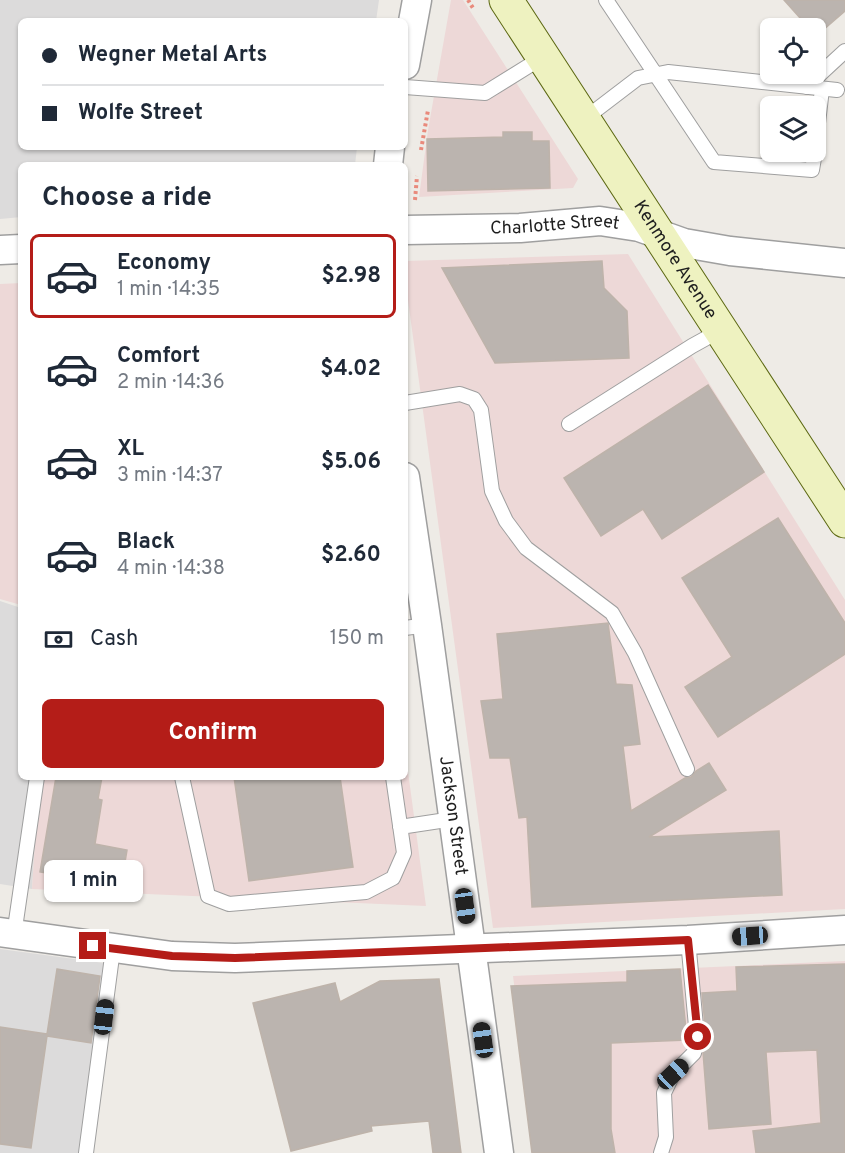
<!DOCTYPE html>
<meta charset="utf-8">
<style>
:root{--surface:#fff;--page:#f6f6f7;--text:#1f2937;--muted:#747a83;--line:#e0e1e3;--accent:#b41d18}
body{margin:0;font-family:Overpass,sans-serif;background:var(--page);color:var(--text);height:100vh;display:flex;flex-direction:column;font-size:22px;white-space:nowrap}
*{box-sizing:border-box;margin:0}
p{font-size:20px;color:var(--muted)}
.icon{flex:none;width:33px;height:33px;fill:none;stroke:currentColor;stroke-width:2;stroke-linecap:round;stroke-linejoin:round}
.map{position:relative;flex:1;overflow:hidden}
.drawer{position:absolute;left:18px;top:162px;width:390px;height:618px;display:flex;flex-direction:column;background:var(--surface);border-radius:9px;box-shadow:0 2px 4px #0004}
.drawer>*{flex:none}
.top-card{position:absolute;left:18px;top:18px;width:390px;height:132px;border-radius:9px;box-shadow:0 2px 4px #0004;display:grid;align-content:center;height:132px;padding:0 24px;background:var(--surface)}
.fabs{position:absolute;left:760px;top:18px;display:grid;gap:12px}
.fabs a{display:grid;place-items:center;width:66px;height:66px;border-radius:9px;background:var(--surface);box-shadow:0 2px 4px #0004;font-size:30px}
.end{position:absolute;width:27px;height:27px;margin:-14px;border:8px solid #b41d18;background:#fff;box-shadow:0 0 0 3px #fff}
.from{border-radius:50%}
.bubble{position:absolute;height:42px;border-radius:9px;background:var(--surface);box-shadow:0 2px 4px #0004;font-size:20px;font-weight:700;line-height:42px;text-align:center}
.car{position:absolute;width:18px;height:36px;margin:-18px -9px;border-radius:8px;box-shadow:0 0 4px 2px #0007;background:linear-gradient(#222 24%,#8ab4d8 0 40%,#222 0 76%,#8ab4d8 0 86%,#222 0)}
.top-card b{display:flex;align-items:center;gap:21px;height:57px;font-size:22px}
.top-card b+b{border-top:2px solid var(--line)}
.top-card i{width:15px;height:15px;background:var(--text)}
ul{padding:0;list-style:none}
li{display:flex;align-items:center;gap:18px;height:84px;margin:0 12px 9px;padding:0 12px;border:3px solid transparent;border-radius:9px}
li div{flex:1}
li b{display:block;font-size:22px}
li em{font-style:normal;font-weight:700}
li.selected{border-color:var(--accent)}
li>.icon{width:54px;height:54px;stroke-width:1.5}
h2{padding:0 24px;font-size:27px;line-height:72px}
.pay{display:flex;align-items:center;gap:15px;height:66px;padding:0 24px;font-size:22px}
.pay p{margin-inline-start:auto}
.primary-button{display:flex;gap:12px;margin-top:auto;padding:12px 24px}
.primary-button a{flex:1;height:69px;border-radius:9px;background:var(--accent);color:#fff;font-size:24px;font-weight:700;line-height:69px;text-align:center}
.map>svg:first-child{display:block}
.residential{fill:#dcdbdb}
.commercial{fill:#edd8d7}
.building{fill:#bbb4af;stroke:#beb3aa;stroke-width:1.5}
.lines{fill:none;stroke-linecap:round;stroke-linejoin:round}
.lane-casing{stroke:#9f9f9f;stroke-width:16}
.street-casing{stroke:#9f9f9f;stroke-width:31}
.secondary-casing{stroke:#5c6812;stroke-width:35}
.path{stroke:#e98a7c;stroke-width:4;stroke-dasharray:3 3;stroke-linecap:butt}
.lane{stroke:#fff;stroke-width:14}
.street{stroke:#fff;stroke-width:28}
.secondary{stroke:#eef2c0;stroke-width:33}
.route{stroke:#b41d18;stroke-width:8}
.labels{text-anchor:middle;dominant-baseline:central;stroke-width:5;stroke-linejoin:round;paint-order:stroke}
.street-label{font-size:18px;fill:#1e1e1e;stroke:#fff}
</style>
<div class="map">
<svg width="845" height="1153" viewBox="0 0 845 1153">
<rect width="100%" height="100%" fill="#eeebe6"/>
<path class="residential" d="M 0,0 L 379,0 L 376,21 L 21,21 L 21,147 L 357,147 L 355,165 L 21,165 L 21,217 L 0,219 Z
M 0,601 L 21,608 L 21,777 L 39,777 L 32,889 L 0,884 Z
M 0,949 L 104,963 L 83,1153 L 0,1153 Z"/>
<path class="commercial" d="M 451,0 L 463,0 L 578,179 L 573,188 L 419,197 L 428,130 Z
M 628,254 L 845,600 L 845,909 L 493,928 L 405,278 L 405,261 Z
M 21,283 L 21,605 L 0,599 L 0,284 Z
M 405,749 L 426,906 L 32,889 L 39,777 L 405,777 Z
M 845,961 L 845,1153 L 535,1153 L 513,976 Z"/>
<path class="building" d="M 784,0 L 845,0 L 845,11 L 816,36 L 816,28 L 809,28 Z
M 503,132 L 532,132 L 532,141 L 549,141 L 550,188 L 428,191 L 427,139 L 503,137 Z
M 602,261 L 604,288 L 627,311 L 629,358 L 495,363 L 442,268 Z
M 708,385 L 764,472 L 662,539 L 643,509 L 601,536 L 564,478 Z
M 778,518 L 845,623 L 845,654 L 718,737 L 685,687 L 732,657 L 682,578 Z
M 608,623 L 616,684 L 632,685 L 640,744 L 623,746 L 631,811 L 685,778 L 691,777 L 696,771 L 709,763 L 726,790 L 649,837 L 779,831 L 782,895 L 532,907 L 527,817 L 519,818 L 510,758 L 490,758 L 481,701 L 503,699 L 497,634 Z
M 56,777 L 102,777 L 98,799 L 102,800 L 95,844 L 127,850 L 121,886 L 40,872 Z
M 234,777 L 340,777 L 353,867 L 249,881 Z
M 845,964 L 845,1153 L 756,1153 L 753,1131 L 821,1123 L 817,1050 L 766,1052 L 771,1124 L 709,1129 L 703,1052 L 706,1036 L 702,993 L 737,991 L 736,967 Z
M 57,969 L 100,976 L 91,1043 L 47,1036 L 31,1148 L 0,1144 L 0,1027 L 47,1034 Z
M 680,969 L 687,1040 L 611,1043 L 611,1129 L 615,1153 L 532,1153 L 511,986 L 627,982 L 627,971 Z
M 439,979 L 461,1153 L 433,1153 L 429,1121 L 371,1126 L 372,1131 L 291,1151 L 253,1003 L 335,983 L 340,1002 L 380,981 Z"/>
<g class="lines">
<g class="lane-casing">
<path id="lane" d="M 606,0 L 714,162 L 812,170 L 815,152
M 405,87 L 485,93 L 543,57
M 806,87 L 845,51
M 583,120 L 638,78 L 668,72 L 837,90
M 816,140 L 822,89
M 405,403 L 460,394 L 474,399 L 481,410 L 492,491 L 506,521 L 526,548 L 612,613 L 635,653 L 687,769
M 569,424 L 692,346 L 721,330
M 405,628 L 427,625
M 182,777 L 208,896 L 229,904 L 366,892 L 393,878 L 404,853 L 393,777
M 400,827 L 453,819
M 14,935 L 37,777
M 86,1153 L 113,949
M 661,1153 L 666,1137 L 664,1093 L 673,1074 L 694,1053 L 697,1037 L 688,940"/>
</g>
<g class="street-casing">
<g id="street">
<path d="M 405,65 L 417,0"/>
<path d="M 388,165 L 390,147"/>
<path id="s1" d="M 405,230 L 520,228 L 600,221 L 639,227 L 684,243 L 730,251 L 845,263"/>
<path d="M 0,250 L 21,249"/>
<path id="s2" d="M 405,477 L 427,625 L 499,1153"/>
<path d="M 0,932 L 172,956 L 235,958 L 688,940 L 845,930"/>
</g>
</g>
<g class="secondary-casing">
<g id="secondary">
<path id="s3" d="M 506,0 L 845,521"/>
</g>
</g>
<path class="path" d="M 468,0 L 473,8
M 421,150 L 428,110
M 415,200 L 417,176"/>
<use href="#lane" class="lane"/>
<use href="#street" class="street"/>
<use href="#secondary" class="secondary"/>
</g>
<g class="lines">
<path class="route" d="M 93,946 L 172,956 L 235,958 L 688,940 L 698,1037"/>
</g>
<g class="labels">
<g class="street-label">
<text stroke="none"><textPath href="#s1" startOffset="150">Charlotte Street</textPath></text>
<text stroke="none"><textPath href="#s3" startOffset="310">Kenmore Avenue</textPath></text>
<text stroke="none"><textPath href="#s2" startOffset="342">Jackson Street</textPath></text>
</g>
</g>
</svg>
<div class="fabs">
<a><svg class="icon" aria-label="locate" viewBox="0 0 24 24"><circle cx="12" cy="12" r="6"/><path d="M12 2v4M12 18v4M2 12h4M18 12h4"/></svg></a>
<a><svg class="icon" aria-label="layers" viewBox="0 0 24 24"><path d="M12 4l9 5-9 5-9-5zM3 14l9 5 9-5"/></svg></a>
</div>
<i class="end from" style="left:698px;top:1037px"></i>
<i class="end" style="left:93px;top:946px"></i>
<div class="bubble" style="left:44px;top:860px;width:99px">1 min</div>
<i class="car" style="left:465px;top:906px;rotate:172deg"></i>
<i class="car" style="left:750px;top:936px;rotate:266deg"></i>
<i class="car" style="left:104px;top:1017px;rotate:7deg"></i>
<i class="car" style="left:483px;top:1040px;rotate:352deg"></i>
<i class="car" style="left:673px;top:1074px;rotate:47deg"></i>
<div class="top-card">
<b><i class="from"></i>Wegner Metal Arts</b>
<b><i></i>Wolfe Street</b>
</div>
<section class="drawer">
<h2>Choose a ride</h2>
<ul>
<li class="selected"><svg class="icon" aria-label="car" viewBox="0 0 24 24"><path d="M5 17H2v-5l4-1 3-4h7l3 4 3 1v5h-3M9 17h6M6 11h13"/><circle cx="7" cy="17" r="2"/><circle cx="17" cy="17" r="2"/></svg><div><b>Economy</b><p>1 min · 14:35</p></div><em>$2.98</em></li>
<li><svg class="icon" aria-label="car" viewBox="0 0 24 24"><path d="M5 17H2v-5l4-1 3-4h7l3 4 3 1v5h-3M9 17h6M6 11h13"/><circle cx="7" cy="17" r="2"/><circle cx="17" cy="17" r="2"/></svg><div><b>Comfort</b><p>2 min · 14:36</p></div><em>$4.02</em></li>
<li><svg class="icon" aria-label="car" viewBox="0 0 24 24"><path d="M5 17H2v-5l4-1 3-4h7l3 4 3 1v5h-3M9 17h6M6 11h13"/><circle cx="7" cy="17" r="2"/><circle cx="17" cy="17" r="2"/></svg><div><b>XL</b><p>3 min · 14:37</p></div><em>$5.06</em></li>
<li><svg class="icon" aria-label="car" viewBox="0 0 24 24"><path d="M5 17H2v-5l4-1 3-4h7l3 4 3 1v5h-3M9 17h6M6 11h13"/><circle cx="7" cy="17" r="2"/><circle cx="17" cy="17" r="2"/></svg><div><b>Black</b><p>4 min · 14:38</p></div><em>$2.60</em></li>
</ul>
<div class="pay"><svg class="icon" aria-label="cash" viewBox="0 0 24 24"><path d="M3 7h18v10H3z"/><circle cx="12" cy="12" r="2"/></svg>Cash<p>150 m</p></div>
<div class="primary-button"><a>Confirm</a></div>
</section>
</div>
